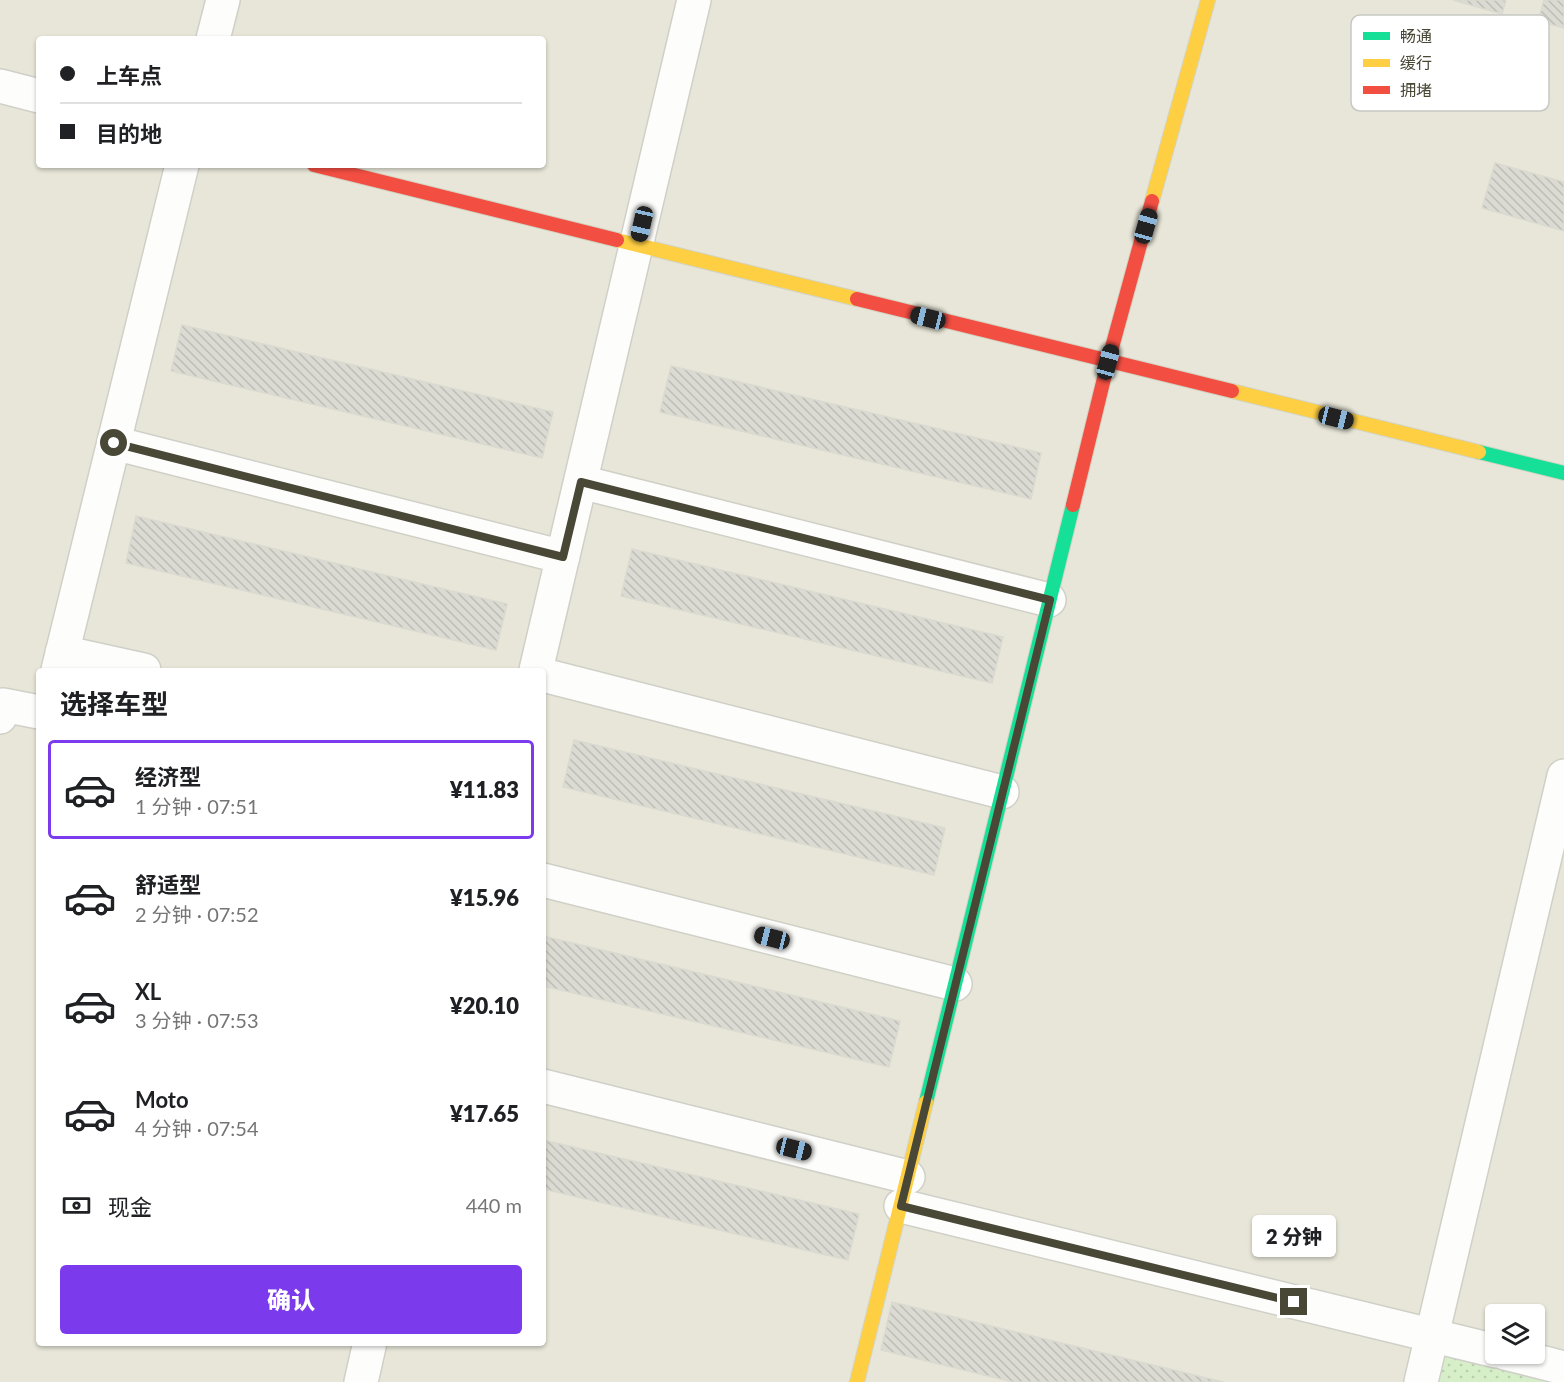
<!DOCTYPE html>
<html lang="zh">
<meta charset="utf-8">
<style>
:root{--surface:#fff;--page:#f6f6f6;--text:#202124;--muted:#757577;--line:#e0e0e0;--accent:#7c3aed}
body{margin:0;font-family:Lato,"Noto Sans SC",sans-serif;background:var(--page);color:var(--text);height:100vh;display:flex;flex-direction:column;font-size:22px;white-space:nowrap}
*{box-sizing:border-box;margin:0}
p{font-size:20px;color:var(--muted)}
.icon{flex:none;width:33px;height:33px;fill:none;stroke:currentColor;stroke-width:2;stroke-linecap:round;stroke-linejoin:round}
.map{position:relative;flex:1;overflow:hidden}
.drawer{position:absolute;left:36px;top:668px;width:510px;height:678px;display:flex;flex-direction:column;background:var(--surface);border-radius:6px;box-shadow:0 2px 4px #0004}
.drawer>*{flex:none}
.guide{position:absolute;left:36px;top:36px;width:510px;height:132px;border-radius:6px;box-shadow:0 2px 4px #0004;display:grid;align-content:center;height:132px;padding:0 24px;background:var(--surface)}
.buttons{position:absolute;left:1485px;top:1304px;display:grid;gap:12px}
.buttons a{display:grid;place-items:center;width:60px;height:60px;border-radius:6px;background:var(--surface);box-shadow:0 2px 4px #0004;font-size:30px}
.end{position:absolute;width:27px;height:27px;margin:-14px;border:8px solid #494736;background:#fff;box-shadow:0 0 0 3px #fff}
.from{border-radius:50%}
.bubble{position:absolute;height:42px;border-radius:6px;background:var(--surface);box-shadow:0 2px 4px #0004;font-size:20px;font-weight:800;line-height:42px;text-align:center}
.car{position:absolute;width:18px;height:36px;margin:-18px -9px;border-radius:8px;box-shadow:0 0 4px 2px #0007;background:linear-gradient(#222 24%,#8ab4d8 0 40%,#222 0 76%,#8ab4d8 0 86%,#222 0)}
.guide b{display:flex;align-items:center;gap:21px;height:57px;font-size:22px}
.guide b+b{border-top:2px solid var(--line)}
.guide i{width:15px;height:15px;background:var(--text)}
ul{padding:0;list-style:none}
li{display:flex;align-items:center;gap:18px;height:99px;margin:0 12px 9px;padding:0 12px;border:3px solid transparent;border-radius:6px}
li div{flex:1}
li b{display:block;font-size:22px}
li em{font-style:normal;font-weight:800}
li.on{border-color:var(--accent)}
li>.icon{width:54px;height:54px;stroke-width:1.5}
h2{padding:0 24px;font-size:27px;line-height:72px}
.pay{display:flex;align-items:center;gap:15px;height:66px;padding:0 24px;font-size:22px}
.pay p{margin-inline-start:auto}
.primary-button{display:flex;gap:12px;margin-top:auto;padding:12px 24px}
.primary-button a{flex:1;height:69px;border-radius:6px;background:var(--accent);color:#fff;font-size:24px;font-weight:800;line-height:69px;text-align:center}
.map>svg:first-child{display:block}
.residential{fill:#e7e6d8;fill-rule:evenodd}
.grass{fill:url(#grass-dots)}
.building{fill:url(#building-back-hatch);stroke:#dadad1;stroke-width:1.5}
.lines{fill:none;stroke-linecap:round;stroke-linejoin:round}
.street-casing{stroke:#d0d0c8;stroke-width:36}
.fast-casing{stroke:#d3d3c3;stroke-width:16}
.slow-casing{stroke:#d3d3c3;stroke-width:16}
.jam-casing{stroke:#d3d3c3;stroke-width:16}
.street{stroke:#fdfdfc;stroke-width:33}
.fast{stroke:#16e098;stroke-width:14}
.slow{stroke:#ffcf43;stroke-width:14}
.jam{stroke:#f24e42;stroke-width:14}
.route{stroke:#494736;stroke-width:8}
.key{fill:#fff;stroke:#c8c8c3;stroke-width:1.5}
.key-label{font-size:16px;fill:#494736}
</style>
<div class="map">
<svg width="1564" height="1382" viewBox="0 0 1564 1382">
<defs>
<pattern id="grass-dots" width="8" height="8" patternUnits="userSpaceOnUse" patternTransform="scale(1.5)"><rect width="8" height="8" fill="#d6efc9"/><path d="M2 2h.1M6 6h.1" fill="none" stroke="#b9cead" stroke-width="1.8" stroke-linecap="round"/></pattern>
<pattern id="building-back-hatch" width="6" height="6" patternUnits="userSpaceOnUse" patternTransform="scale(1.5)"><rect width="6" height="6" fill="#dcdbd3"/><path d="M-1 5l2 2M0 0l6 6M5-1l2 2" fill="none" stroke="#bebdb6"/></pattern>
</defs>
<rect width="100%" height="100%" fill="#f2f2eb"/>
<path class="residential" d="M 0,0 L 1564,0 L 1564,1382 L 0,1382 ZM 39,39 L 543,39 L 543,165 L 39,165 ZM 39,670 L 543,670 L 543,1342 L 39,1342 ZM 1496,1314 L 1534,1314 L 1534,1353 L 1496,1353 Z"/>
<path class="grass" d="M 1445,1350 L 1564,1382 L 1438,1382 Z"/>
<path class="building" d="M 1453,0 L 1506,0 L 1502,14 Z
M 1544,0 L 1564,0 L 1564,28 L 1538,21 Z
M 1495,163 L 1564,182 L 1564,231 L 1482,208 Z
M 182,325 L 553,412 L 542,458 L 171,371 Z
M 671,366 L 1041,453 L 1031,499 L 660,412 Z
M 136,516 L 507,604 L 496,650 L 126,563 Z
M 632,549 L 1003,637 L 992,683 L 621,596 Z
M 574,740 L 945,828 L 934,875 L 563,787 Z
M 543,936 L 900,1021 L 889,1067 L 543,986 Z
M 543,1140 L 859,1214 L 848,1260 L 543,1189 Z
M 892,1302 L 1223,1382 L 1013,1382 L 881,1350 Z"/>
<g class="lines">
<g class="street-casing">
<path id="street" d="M 213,39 L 223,0
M 0,86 L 39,96
M 114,443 L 563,557
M 581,482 L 1049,600
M 62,652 L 144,670
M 58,670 L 182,165
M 536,670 L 694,0
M 543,675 L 1002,792
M 0,717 L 3,705 L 39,712
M 543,880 L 955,984
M 543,1086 L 908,1177
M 901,1206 L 1496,1351
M 1505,1353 L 1564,1368
M 361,1382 L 370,1342
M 1421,1382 L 1564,776"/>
</g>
<g class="fast-casing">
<path id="fast" d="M 1479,452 L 1564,473
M 926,1102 L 1073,505"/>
</g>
<g class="slow-casing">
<path id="slow" d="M 1152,201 L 1208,0
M 617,240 L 857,299
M 1232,391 L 1479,452
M 857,1382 L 926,1102"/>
</g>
<g class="jam-casing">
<path id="jam" d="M 314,165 L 617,240
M 857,299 L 1232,391
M 1073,505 L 1108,362 L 1152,201"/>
</g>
<use href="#street" class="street"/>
<use href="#fast" class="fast"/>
<use href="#slow" class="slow"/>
<use href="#jam" class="jam"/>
</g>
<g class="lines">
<path class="route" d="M 114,443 L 563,557 L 581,482 L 1050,600 L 901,1206 L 1294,1302"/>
</g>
<rect x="1351" y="15" width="198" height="96" rx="9" class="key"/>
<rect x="1363" y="32" width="27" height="8" fill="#16e098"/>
<rect x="1363" y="59" width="27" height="8" fill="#ffcf43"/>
<rect x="1363" y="86" width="27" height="8" fill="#f24e42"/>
<g class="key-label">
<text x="1400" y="42">畅通</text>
<text x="1400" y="69">缓行</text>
<text x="1400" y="96">拥堵</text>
</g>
</svg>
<div class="buttons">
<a><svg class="icon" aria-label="layers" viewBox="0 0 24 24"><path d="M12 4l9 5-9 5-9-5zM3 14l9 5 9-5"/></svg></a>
</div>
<i class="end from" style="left:114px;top:443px"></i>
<i class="end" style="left:1294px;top:1302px"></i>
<div class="bubble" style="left:1252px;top:1215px;width:84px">2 分钟</div>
<i class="car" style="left:642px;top:224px;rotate:193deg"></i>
<i class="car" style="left:1146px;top:226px;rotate:16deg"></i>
<i class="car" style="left:928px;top:318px;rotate:284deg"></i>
<i class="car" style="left:1108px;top:362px;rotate:15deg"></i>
<i class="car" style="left:1336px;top:418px;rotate:104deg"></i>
<i class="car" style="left:772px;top:938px;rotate:284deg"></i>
<i class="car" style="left:794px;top:1149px;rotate:104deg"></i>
<div class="guide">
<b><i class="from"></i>上车点</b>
<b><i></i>目的地</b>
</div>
<section class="drawer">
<h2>选择车型</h2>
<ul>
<li class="on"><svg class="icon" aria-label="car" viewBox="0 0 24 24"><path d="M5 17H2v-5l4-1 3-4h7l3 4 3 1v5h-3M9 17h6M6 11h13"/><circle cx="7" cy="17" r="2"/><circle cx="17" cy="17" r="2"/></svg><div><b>经济型</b><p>1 分钟 · 07:51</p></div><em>¥11.83</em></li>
<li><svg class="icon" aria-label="car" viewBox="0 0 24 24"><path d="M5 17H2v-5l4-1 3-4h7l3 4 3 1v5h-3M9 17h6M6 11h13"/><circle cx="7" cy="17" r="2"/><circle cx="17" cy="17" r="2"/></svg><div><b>舒适型</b><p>2 分钟 · 07:52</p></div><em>¥15.96</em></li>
<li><svg class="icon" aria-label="car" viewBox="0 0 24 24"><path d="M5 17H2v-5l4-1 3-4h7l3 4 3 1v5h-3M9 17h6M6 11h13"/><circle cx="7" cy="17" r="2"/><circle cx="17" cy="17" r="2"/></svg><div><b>XL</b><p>3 分钟 · 07:53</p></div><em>¥20.10</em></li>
<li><svg class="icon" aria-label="car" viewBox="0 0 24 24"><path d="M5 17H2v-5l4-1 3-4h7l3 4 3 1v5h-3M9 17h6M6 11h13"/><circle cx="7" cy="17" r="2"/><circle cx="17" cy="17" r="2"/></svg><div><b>Moto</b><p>4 分钟 · 07:54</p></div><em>¥17.65</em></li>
</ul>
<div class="pay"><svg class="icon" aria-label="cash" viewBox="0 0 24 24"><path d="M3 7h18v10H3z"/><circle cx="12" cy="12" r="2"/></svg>现金<p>440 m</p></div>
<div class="primary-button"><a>确认</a></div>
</section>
</div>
